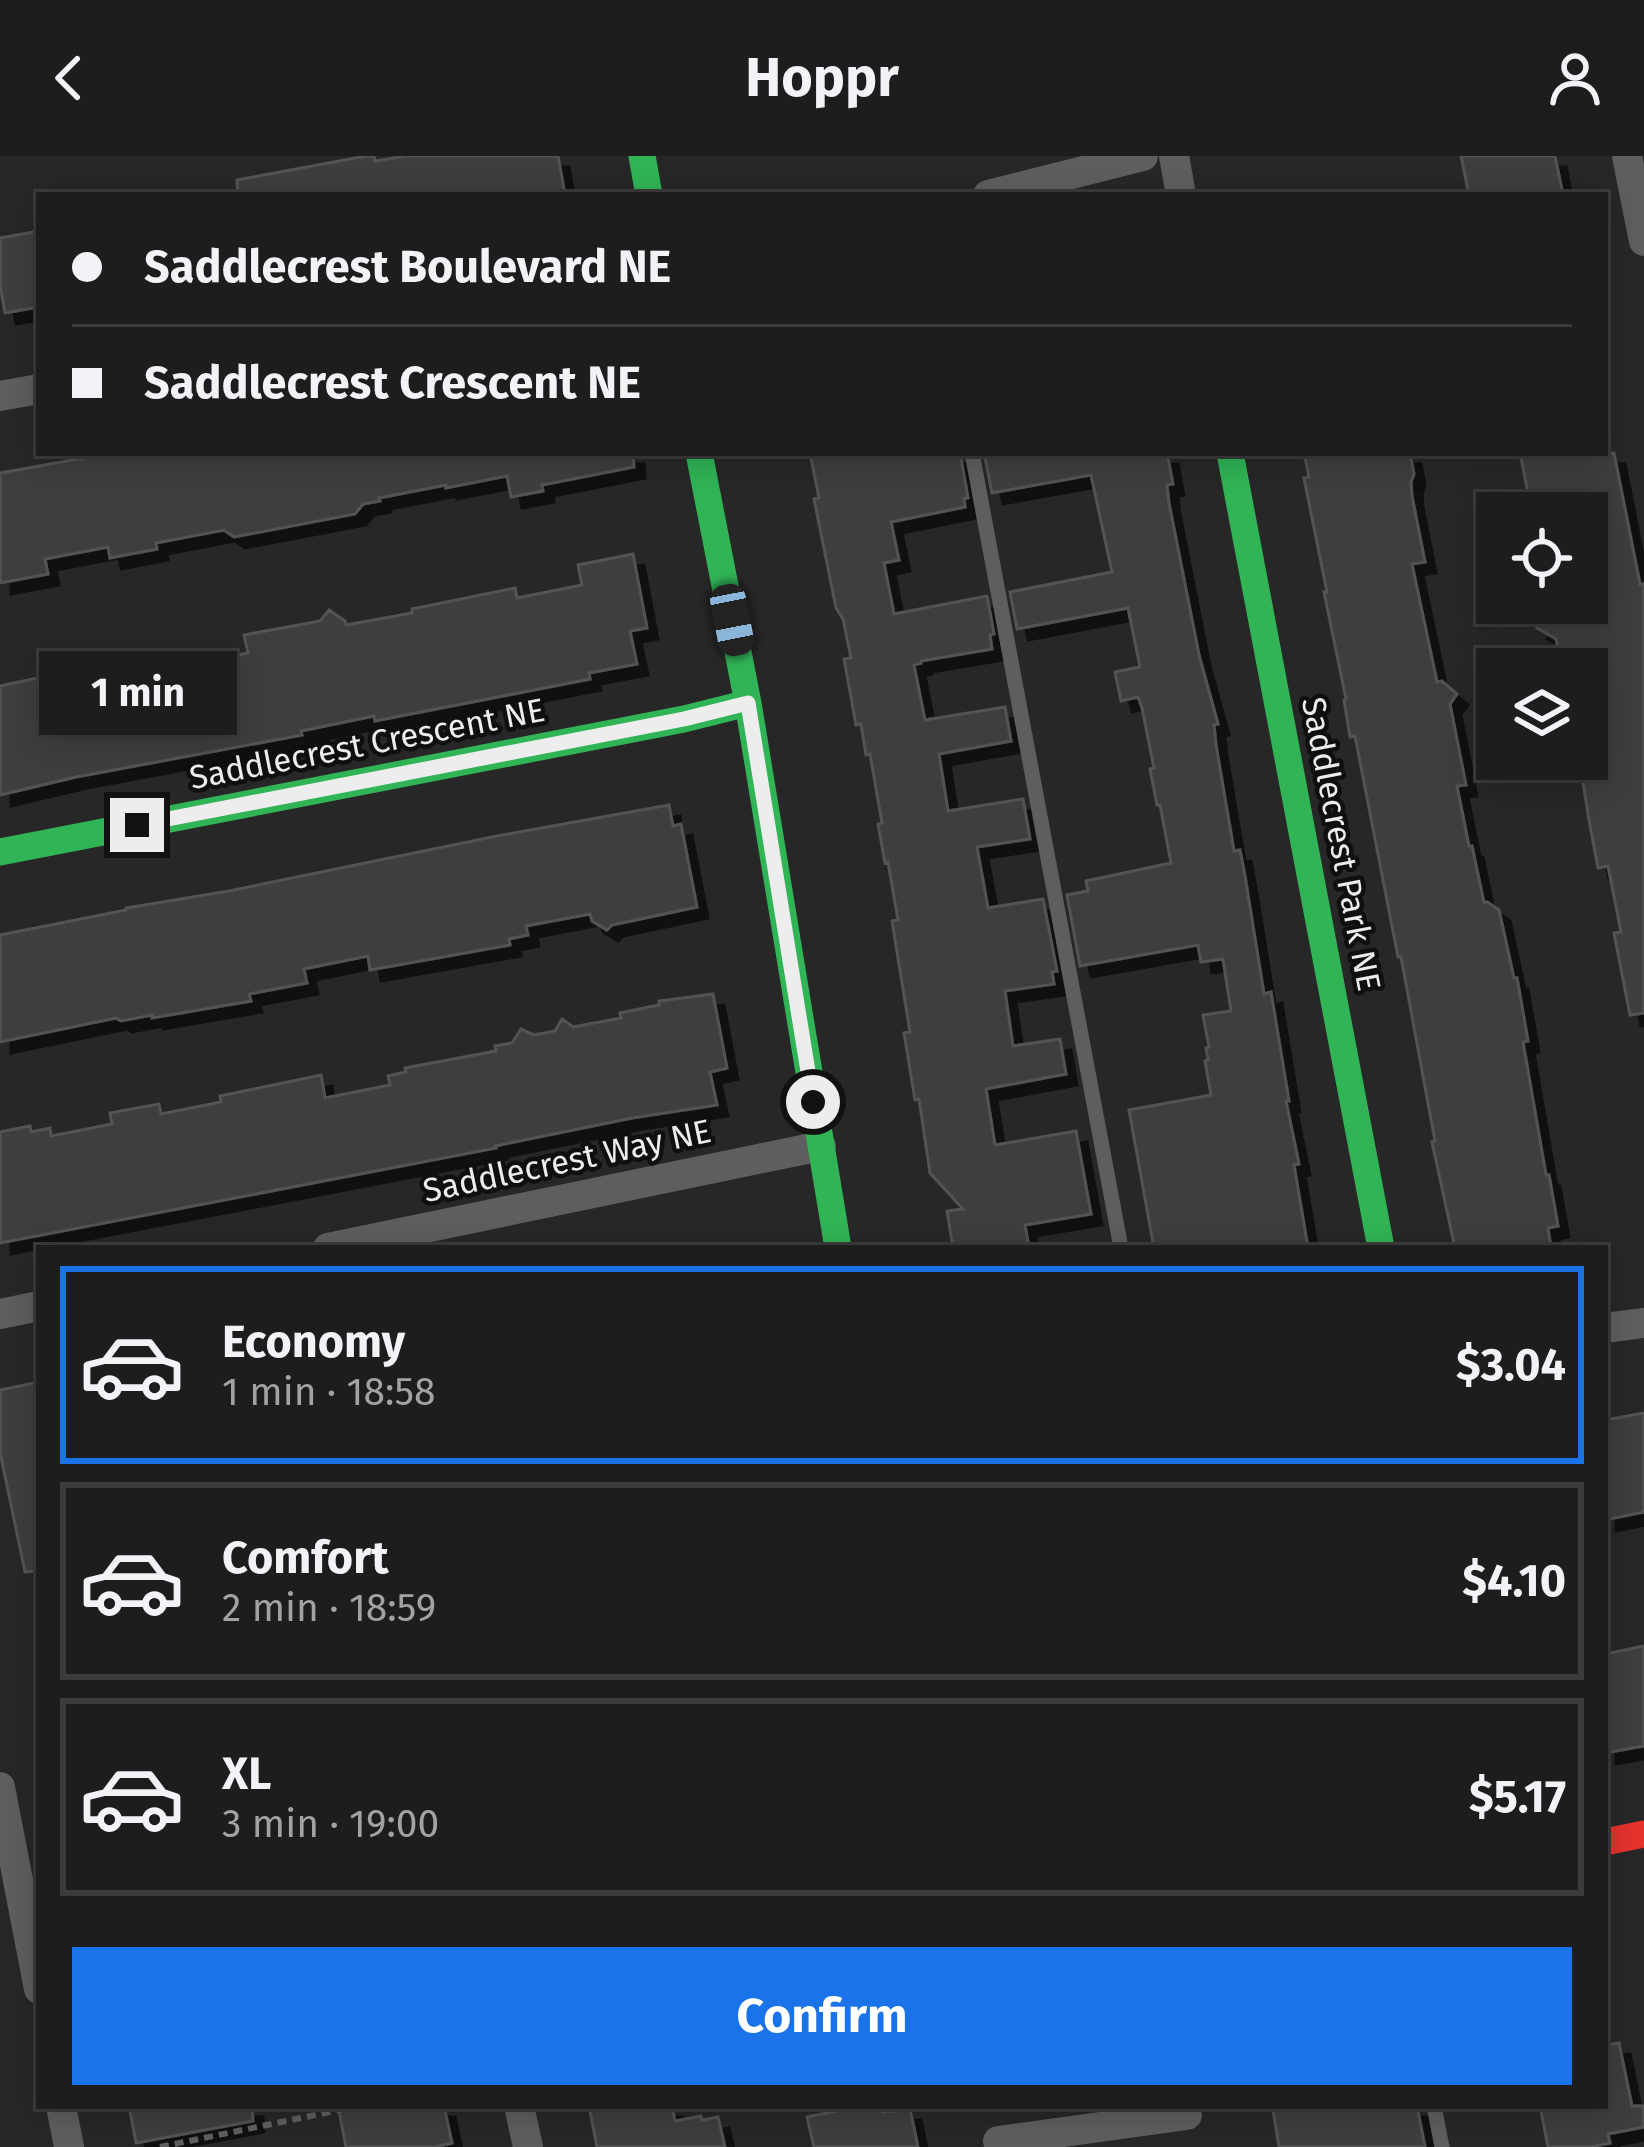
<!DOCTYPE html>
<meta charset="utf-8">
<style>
:root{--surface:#1d1d1d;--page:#252626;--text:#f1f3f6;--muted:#a0a2a4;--line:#3b3b3b;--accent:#1a73e8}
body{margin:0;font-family:"Fira Sans",sans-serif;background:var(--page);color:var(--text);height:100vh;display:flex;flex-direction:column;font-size:45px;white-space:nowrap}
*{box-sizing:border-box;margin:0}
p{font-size:39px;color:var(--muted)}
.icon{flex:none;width:66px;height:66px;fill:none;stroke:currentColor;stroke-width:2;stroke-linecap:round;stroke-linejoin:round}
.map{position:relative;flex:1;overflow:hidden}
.side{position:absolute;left:36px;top:1089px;width:1572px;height:864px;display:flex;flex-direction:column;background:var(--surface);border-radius:0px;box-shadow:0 6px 30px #0003,0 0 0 3px var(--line)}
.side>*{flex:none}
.top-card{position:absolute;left:36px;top:36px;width:1572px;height:264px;border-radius:0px;box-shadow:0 6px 30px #0003,0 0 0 3px var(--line);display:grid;align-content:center;height:264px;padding:0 36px;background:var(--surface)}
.controls{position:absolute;left:1476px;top:336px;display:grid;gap:24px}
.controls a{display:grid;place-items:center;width:132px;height:132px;border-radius:0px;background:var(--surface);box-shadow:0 6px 30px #0003,0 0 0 3px var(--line);font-size:60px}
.end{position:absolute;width:54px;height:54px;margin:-27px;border:15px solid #eeedee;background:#111;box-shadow:0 0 0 6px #111}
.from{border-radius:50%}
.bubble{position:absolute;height:84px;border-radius:0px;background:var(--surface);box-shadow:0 6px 30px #0003,0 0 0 3px var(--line);font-size:39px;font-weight:700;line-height:84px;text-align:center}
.car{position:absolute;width:36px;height:72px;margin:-36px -18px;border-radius:15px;box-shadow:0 0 9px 3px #0007;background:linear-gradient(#222 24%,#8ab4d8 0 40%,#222 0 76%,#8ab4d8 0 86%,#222 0)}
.top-card b{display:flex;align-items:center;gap:42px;height:114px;font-size:45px}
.top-card b+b{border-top:3px solid var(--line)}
.top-card i{width:30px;height:30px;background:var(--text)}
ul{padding:21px 0 0;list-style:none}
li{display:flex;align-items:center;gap:36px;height:198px;margin:0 24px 18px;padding:0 12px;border:6px solid var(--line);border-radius:0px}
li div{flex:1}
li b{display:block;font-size:45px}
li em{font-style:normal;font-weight:700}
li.selected{border-color:var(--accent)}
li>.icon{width:108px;height:108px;stroke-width:1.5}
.button{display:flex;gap:24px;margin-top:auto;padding:24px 36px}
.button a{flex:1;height:138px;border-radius:0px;background:var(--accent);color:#fff;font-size:48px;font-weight:700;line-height:138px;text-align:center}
header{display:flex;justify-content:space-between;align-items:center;height:156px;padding:0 36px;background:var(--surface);font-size:54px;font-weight:700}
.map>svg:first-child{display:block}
.building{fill:#3f3e3e;stroke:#535252;stroke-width:3;filter:url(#shadow)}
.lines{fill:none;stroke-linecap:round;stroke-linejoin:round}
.path{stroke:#605f60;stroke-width:6;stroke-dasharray:9 6;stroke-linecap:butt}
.lane{stroke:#5e5e5e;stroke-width:15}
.street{stroke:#5e5e5e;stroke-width:30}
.fast{stroke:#30b455;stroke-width:27}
.jam{stroke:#e5322d;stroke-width:27}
.route{stroke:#eeedee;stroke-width:15}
.labels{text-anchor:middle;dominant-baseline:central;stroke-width:9;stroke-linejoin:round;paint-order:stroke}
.street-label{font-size:33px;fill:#eeedee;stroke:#100f10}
</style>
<header><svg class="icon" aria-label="back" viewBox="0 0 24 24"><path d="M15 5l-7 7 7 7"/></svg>Hoppr<svg class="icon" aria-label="person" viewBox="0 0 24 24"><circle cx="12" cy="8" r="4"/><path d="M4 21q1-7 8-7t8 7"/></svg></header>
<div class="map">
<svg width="1644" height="1991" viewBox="0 0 1644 1991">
<defs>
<filter id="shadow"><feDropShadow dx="11" dy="11" stdDeviation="0" flood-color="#0009"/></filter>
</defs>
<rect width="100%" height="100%" fill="#272727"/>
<path class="building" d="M 366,0 L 374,0 L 375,5 L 406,0 L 558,0 L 565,39 L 238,39 L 237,24 Z
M 1461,0 L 1555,0 L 1563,39 L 1469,39 Z
M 39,75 L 39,151 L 5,157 L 0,129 L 0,82 Z
M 112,297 L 633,297 L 634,311 L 542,329 L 543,335 L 511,341 L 507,320 L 446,332 L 446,329 L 379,342 L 380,345 L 363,348 L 355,358 L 234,381 L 224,374 L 156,387 L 157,393 L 110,402 L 108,391 L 45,403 L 48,418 L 0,427 L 0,317 Z
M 810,297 L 960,297 L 968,342 L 964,343 L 965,351 L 891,366 L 899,404 L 884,407 L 894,458 L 987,440 L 994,478 L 990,479 L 992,493 L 921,505 L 921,507 L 914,509 L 925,564 L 1005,551 L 1011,585 L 939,598 L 948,655 L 1023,643 L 1030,683 L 977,691 L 988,752 L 1043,743 L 1057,815 L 1052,816 L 1054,828 L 1005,835 L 1013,890 L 1060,883 L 1066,918 L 986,933 L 995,989 L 1076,975 L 1091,1058 L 1025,1069 L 1029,1092 L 953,1092 L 947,1055 L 963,1053 L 930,1017 L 919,943 L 915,944 L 904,877 L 910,876 L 892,765 L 898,764 L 888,706 L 885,707 L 878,668 L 882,667 L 870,598 L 866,599 L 861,568 L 856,569 L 851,541 L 844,503 L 851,502 L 843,463 L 836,452 L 814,343 L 819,342 Z
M 984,297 L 1167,297 L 1173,328 L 1167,329 L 1169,347 L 1199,499 L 1218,568 L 1214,569 L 1216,589 L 1234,695 L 1240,694 L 1245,720 L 1264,838 L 1271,836 L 1289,945 L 1286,945 L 1299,1008 L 1294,1009 L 1308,1092 L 1154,1092 L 1129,954 L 1211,939 L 1205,905 L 1208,904 L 1206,892 L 1209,891 L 1203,859 L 1231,855 L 1223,803 L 1201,806 L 1198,789 L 1080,810 L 1067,739 L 1088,735 L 1086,725 L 1171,707 L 1160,649 L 1157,649 L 1150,613 L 1154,612 L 1142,552 L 1138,541 L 1121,545 L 1115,516 L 1140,511 L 1128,452 L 1017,473 L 1010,436 L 1112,416 L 1091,319 L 992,337 Z
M 1304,297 L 1410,297 L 1414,318 L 1411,326 L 1412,340 L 1425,406 L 1412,408 L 1437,526 L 1442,525 L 1457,538 L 1450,548 L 1466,629 L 1457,630 L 1469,690 L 1472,690 L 1484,747 L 1487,746 L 1499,754 L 1514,822 L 1517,822 L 1528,885 L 1523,886 L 1546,1019 L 1549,1019 L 1558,1070 L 1548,1072 L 1551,1092 L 1455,1092 L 1432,986 L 1435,985 L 1401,801 L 1398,801 L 1355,580 L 1350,581 L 1344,544 L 1346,543 L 1324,436 L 1327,436 L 1304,322 L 1309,321 Z
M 1520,297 L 1614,297 L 1640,428 L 1644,428 L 1644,857 L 1630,859 L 1614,777 L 1621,776 L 1608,710 L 1598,712 L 1589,664 L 1580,607 L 1587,606 L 1587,513 L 1562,513 L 1556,483 L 1537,472 L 1549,457 L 1547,447 L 1587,447 L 1587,357 L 1532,357 Z
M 633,398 L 647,472 L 630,475 L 637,508 L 589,517 L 590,523 L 375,565 L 374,560 L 301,575 L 302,579 L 76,621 L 0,639 L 0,530 L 47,520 L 48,523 L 66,519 L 67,524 L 135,512 L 142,500 L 152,498 L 178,508 L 179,510 L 248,497 L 244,479 L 320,465 L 329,454 L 345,465 L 346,469 L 412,457 L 412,453 L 515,432 L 517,442 L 582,429 L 578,409 Z
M 669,649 L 673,670 L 681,668 L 697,751 L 612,769 L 607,774 L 592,765 L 590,758 L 526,770 L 528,779 L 509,783 L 510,789 L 370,814 L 368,800 L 304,813 L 307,827 L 249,838 L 251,845 L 152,862 L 152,859 L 121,865 L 116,862 L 0,886 L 0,779 L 126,754 L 126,752 L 229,735 L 497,680 Z
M 713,838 L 727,912 L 710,916 L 717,949 L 632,962 L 495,990 L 496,992 L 0,1087 L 0,976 L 30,970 L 31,976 L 50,972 L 51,980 L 112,968 L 110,957 L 159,948 L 161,958 L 221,946 L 220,940 L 321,919 L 325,942 L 390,929 L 388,920 L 406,916 L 405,912 L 496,895 L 495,890 L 512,887 L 521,873 L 534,879 L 555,875 L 562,863 L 573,871 L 621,862 L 620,857 L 659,849 L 659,845 Z
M 39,1226 L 39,1415 L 25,1416 L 0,1296 L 0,1234 Z
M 1644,1257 L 1644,1356 L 1605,1364 L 1605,1264 Z
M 1644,1490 L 1644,1590 L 1605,1597 L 1605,1498 Z
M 1619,1887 L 1632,1950 L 1644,1950 L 1644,1971 L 1608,1978 L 1610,1987 L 1591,1991 L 1548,1991 L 1541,1955 L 1564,1950 L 1605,1950 L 1605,1889 Z
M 129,1950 L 252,1950 L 253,1965 L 136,1987 Z
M 338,1950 L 444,1950 L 452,1987 L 434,1991 L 346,1991 Z
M 589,1950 L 672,1950 L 675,1965 L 701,1960 L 702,1964 L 718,1961 L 725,1991 L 597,1991 Z
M 862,1950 L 882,1950 L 883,1956 L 910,1953 L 918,1991 L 814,1991 L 807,1961 Z
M 1294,1950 L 1417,1950 L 1425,1991 L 1279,1991 L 1273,1954 Z"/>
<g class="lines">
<path class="path" d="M 160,1991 L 359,1950"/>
<path class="lane" d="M 972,297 L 1121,1092
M 1434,1950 L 1442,1991"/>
<path class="street" d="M 1174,0 L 1181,39
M 1627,0 L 1644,85
M 988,39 L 1143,0
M 0,240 L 39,233
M 328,1092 L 821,990
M 0,1158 L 39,1150
M 1605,1172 L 1644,1167
M 0,1631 L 39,1833
M 61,1950 L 69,1991
M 519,1950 L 528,1991
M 998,1985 L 1187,1959"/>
<path class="fast" d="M 642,0 L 649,39
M 699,297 L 748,547 L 838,1092
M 1230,297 L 1381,1092
M 0,696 L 684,563 L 748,547"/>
<path class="jam" d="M 1605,1686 L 1644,1678"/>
</g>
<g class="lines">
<path class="route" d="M 137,669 L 684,563 L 748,547 L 813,946"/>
</g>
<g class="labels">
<g class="street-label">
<text transform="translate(367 588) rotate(-11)">Saddlecrest Crescent NE</text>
<text transform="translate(1341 688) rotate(79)">Saddlecrest Park NE</text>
<text transform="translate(567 1005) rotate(-12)">Saddlecrest Way NE</text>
</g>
</g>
</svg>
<div class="controls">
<a><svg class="icon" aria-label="locate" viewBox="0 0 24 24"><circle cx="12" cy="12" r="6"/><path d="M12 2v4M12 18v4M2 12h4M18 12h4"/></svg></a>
<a><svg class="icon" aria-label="layers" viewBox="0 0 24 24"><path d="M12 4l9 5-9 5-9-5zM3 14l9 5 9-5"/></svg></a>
</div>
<i class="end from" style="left:813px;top:946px"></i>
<i class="end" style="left:137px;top:669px"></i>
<div class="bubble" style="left:39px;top:495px;width:198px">1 min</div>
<i class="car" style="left:732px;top:464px;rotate:169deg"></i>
<div class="top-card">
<b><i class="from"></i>Saddlecrest Boulevard NE</b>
<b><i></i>Saddlecrest Crescent NE</b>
</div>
<section class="side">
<ul>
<li class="selected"><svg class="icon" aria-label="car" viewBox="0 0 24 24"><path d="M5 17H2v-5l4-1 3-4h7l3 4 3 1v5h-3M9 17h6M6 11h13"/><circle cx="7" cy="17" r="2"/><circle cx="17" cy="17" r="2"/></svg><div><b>Economy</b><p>1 min · 18:58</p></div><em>$3.04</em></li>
<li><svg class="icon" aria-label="car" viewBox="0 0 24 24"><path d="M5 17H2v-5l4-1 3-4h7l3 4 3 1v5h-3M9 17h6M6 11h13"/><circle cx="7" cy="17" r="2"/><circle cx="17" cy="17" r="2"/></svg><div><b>Comfort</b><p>2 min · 18:59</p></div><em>$4.10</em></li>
<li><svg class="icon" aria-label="car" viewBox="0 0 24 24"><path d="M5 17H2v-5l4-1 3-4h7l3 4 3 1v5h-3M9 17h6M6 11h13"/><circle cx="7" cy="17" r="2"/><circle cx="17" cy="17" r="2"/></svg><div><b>XL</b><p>3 min · 19:00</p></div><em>$5.17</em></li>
</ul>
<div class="button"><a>Confirm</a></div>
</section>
</div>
